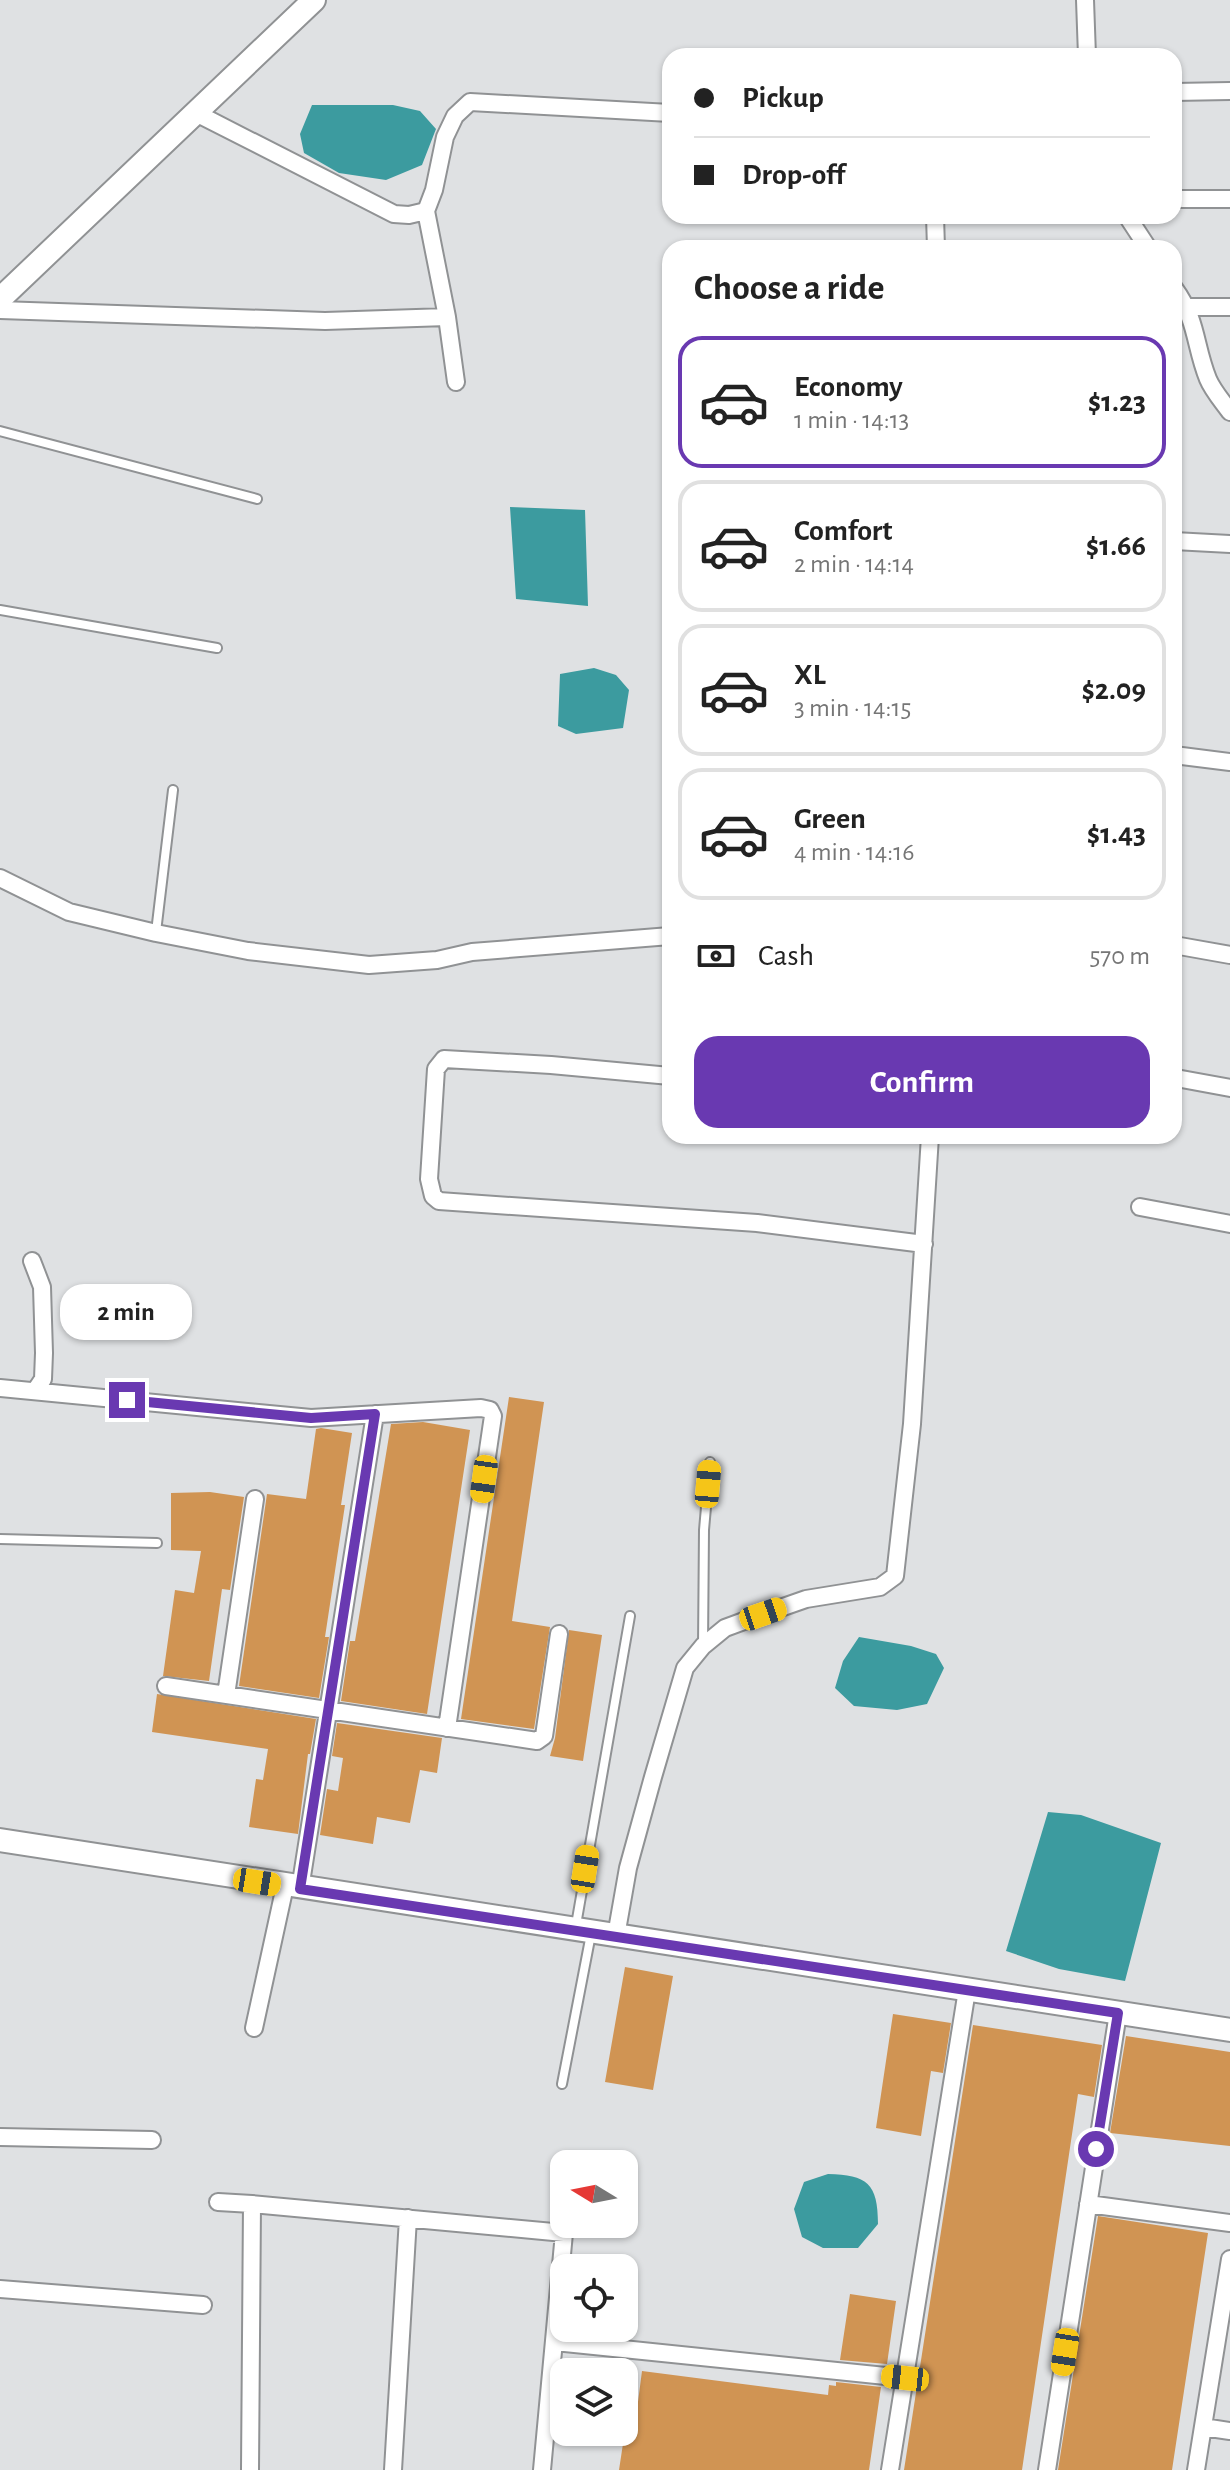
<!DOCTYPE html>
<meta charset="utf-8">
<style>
:root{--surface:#fff;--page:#f6f6f6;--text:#222;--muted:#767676;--line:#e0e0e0;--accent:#6939b1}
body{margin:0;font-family:"Alegreya Sans",sans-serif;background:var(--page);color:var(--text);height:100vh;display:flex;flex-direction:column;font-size:30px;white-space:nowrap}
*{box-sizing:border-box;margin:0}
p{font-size:26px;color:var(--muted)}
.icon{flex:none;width:44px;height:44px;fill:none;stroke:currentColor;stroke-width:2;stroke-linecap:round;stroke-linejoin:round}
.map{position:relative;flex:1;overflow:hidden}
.drawer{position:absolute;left:662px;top:240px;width:520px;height:904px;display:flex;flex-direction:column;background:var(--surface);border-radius:24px;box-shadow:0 2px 6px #0004}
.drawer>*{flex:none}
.banner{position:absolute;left:662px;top:48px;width:520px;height:176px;border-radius:24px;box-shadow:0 2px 6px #0004;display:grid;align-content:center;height:176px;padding:0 32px;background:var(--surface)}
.needle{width:52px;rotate:280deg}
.controls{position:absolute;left:550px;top:2150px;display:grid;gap:16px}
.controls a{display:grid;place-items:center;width:88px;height:88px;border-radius:16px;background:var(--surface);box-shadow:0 2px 6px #0004;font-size:40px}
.end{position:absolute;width:36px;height:36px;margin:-18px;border:10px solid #6939b1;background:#fff;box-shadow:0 0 0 4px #fff}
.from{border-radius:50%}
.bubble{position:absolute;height:56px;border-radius:24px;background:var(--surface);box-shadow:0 2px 6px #0004;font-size:26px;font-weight:600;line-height:56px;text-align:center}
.car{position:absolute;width:24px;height:48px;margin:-24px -12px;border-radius:10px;box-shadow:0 0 6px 2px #0007;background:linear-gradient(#f5c518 24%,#345 0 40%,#f5c518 0 76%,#345 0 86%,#f5c518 0)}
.banner b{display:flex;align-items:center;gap:28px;height:76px;font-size:30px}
.banner b+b{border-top:2px solid var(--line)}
.banner i{width:20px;height:20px;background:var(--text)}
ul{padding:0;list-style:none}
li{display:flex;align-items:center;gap:24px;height:132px;margin:0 16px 12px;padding:0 16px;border:4px solid var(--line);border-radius:24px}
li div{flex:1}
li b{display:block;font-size:30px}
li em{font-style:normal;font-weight:600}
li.selected{border-color:var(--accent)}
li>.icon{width:72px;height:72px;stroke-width:1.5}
h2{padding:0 32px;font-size:36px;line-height:96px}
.pay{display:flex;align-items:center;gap:20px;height:88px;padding:0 32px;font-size:30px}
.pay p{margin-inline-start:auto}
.action{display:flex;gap:16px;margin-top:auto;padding:16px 32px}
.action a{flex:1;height:92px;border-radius:24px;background:var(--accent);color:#fff;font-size:32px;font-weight:600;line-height:92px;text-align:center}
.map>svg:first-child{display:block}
.water{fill:#3c9b9f}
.building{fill:#d09453}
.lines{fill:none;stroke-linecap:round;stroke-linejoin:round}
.lane-casing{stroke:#909294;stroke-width:12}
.street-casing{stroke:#909294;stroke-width:20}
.secondary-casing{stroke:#909294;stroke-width:26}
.lane{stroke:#fff;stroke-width:8}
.street{stroke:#fff;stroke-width:16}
.secondary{stroke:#fff;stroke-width:22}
.route{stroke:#6939b1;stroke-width:10}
</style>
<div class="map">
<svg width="1230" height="2470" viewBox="0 0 1230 2470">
<rect width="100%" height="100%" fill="#dfe1e3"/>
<path class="water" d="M 312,105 L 393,105 L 420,111 L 436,129 L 422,165 L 386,180 L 339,173 L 304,153 L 300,134 Z
M 510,507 L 585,510 L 588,606 L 516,599 Z
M 594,668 L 616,675 L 629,690 L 623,728 L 576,734 L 558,726 L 560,674 Z
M 859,1637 L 911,1646 L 936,1654 L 944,1668 L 927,1704 L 897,1710 L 854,1706 L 835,1688 L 843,1661 Z
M 1048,1812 L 1081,1815 L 1161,1843 L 1125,1981 L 1059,1969 L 1006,1951 Z
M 828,2174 C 867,2175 878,2183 878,2224 L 858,2248 L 823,2248 L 802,2237 L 794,2209 L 804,2182 Z"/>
<path class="building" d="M 509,1397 L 544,1402 L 512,1621 L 550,1627 L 534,1729 L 461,1719 Z
M 423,1422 L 470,1430 L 427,1714 L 341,1701 L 350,1641 L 355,1641 L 391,1424 Z
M 321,1428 L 352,1433 L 341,1505 L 345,1505 L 325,1637 L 329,1637 L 319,1698 L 239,1686 L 267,1494 L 306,1499 L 316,1429 Z
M 210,1492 L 244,1497 L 230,1590 L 222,1589 L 209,1681 L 163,1676 L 175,1590 L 194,1593 L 201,1551 L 171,1550 L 171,1493 Z
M 569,1630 L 602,1635 L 583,1761 L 550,1756 L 555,1738 Z
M 157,1694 L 316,1719 L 310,1754 L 308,1754 L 298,1834 L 249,1827 L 256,1779 L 263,1780 L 268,1749 L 152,1732 Z
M 337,1723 L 442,1738 L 437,1773 L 420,1770 L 410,1823 L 377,1817 L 373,1844 L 320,1835 L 327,1789 L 338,1791 L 343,1758 L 332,1756 Z
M 625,1967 L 673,1976 L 653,2090 L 605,2082 Z
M 893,2014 L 951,2023 L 943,2073 L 931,2071 L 921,2136 L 876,2128 Z
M 973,2025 L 1102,2045 L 1094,2097 L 1078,2094 L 1022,2470 L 904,2470 Z
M 1126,2036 L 1230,2052 L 1230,2146 L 1110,2133 Z
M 1098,2216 L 1208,2233 L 1172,2470 L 1058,2470 Z
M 850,2294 L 896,2301 L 887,2364 L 840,2360 Z
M 642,2371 L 828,2395 L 829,2385 L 836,2386 L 836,2382 L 881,2387 L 869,2470 L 619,2470 L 626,2424 L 635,2425 Z"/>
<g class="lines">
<g class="lane-casing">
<path id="lane" d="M 0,431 L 257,499
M 0,610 L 217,648
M 156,932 L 173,790
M 0,1539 L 157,1543
M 703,1645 L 704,1530 L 710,1462
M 576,1925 L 630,1616
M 562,2084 L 591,1934"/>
</g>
<g class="street-casing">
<path id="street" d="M 1085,0 L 1087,56
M 1174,92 L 1230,91
M 194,112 L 394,214 L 409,215 L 426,211
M 1174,199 L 1230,199
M 935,216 L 936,248
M 1127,216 L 1148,248
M 1174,288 C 1198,321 1194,344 1208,379 C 1213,391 1223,402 1230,412
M 1188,307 L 1230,307
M 0,310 L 325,321 L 447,317
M 456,382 L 447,317 L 426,211 L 434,190 L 445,137 L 455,116 L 470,102 L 670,113
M 1174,541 L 1230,544
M 1174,755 L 1230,762
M 0,878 L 69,912 L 156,933 L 248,951 L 369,965 L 437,960 L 472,952 L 670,936
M 1174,945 L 1230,955
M 670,1076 L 551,1065 L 444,1059 L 436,1069 L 429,1179 L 433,1196 L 439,1201 L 757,1223 L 924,1244
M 1176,1078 L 1230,1088
M 1140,1207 L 1230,1224
M 32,1261 L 42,1287 L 44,1353 L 43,1379 L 35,1391
M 0,1388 L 311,1418 L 481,1408 L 490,1410 L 493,1416 L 447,1728
M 166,1686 L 537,1741 L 544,1736 L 559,1634
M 226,1695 L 255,1499
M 300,1889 L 375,1414
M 616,1936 L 628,1868 L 653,1777 L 685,1668 L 703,1646 L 725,1628 L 763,1614 L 806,1599 L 880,1587 L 895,1576 L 912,1424 L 930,1136
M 254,2028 L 285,1886
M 0,2137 L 152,2140
M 218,2202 L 252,2204
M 1088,2204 L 1230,2223
M 0,2289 L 203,2305
M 555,2342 L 905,2378
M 1203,2427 L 1230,2431
M 250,2470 L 252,2204 L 564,2233 L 542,2470
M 393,2470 L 408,2218
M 890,2470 L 967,1990
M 1047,2470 L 1118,2013
M 1196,2470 L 1230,2259"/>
</g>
<g class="secondary-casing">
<path id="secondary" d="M 0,299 L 314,0
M 0,1840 L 1230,2030"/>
</g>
<use href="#lane" class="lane"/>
<use href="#street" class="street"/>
<use href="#secondary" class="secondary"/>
</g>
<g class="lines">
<path class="route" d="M 127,1400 L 311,1418 L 375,1414 L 300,1889 L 1118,2013 L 1096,2149"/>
</g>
</svg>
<div class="controls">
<a><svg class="needle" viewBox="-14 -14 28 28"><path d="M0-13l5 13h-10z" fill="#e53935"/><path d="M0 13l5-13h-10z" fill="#767676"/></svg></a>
<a><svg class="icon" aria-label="locate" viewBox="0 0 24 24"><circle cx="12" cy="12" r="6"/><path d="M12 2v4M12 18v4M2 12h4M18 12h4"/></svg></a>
<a><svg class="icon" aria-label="layers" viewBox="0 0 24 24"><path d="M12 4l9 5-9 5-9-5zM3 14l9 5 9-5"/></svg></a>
</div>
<i class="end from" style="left:1096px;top:2149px"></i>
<i class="end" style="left:127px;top:1400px"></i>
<div class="bubble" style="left:60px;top:1284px;width:132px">2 min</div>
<i class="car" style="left:484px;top:1479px;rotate:188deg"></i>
<i class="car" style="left:708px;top:1484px;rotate:5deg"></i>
<i class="car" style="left:763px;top:1614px;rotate:71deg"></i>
<i class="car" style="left:585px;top:1869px;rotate:9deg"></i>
<i class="car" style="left:257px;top:1882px;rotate:99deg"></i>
<i class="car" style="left:1065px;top:2352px;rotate:189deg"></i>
<i class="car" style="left:905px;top:2378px;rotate:276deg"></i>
<div class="banner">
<b><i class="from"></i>Pickup</b>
<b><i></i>Drop-off</b>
</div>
<section class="drawer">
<h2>Choose a ride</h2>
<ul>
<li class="selected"><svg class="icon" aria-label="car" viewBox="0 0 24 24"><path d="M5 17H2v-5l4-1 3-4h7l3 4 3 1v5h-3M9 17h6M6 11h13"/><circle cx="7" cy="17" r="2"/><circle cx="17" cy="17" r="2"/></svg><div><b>Economy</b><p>1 min · 14:13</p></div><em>$1.23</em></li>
<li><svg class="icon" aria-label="car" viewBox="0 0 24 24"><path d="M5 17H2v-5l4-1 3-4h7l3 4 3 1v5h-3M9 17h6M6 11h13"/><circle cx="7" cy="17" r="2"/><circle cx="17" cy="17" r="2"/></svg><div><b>Comfort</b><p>2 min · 14:14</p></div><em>$1.66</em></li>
<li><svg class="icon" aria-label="car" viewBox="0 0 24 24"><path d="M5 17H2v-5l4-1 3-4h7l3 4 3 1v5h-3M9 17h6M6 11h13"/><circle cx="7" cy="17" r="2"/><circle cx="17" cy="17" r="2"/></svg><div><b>XL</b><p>3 min · 14:15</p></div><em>$2.09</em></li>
<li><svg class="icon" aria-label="car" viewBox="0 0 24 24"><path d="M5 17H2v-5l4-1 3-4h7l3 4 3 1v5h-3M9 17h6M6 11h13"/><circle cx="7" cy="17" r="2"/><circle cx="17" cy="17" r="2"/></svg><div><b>Green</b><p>4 min · 14:16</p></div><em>$1.43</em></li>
</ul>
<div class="pay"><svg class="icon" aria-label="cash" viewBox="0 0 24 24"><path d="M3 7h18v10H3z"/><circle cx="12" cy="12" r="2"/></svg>Cash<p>570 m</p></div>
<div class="action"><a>Confirm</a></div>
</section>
</div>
